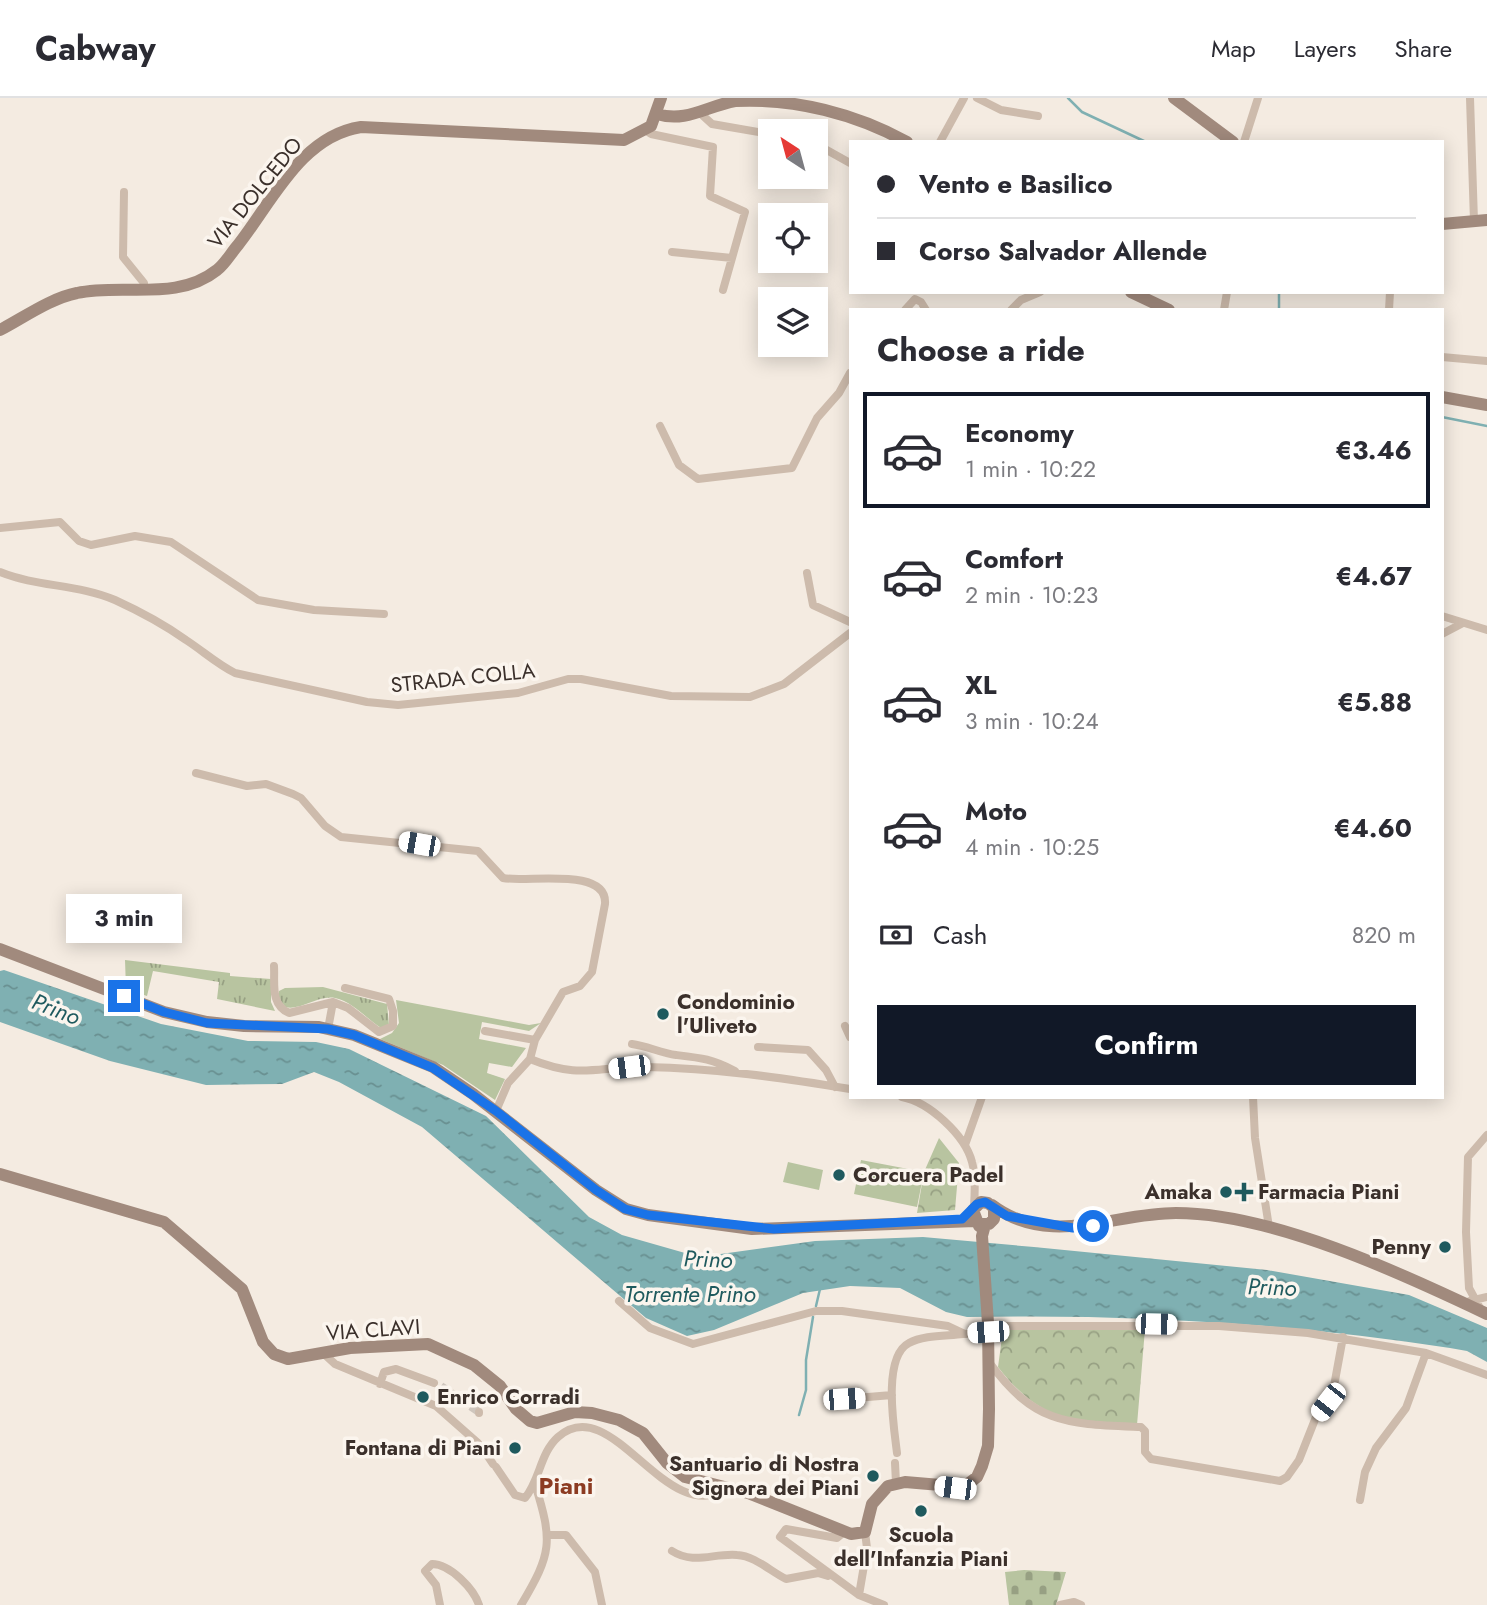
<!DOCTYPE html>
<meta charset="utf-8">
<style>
:root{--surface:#fff;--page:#f2f2f3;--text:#2b2b33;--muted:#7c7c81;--line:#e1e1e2;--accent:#111827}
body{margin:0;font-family:Jost,sans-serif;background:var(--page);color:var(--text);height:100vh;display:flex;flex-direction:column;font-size:26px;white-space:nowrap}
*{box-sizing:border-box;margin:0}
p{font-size:23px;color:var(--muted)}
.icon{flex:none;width:38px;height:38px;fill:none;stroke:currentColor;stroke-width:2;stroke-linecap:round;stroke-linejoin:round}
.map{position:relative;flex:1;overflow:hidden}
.side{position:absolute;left:849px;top:210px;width:595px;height:791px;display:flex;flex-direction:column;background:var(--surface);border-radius:0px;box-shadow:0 4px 18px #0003}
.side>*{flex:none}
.top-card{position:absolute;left:849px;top:42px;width:595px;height:154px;border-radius:0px;box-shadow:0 4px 18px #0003;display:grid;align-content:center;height:154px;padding:0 28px;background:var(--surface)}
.needle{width:46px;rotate:324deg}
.controls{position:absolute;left:758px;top:21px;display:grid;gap:14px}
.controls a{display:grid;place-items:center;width:70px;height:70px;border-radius:0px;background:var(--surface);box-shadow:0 4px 18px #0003;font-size:35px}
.end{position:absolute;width:32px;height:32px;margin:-16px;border:9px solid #1a73e8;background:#fff;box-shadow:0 0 0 4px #fff}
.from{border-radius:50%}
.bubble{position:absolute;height:49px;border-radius:0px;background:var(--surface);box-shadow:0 4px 18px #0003;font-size:23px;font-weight:700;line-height:49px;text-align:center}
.car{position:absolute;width:21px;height:42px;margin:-21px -10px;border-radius:9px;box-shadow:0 0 5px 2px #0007;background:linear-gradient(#fff 24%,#345 0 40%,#fff 0 76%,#345 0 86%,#fff 0)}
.top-card b{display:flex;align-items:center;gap:24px;height:66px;font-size:26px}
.top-card b+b{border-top:2px solid var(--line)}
.top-card i{width:18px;height:18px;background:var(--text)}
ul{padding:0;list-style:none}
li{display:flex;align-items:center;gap:21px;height:116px;margin:0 14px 10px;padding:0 14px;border:4px solid transparent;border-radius:0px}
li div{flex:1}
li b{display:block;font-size:26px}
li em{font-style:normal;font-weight:700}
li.selected{border-color:var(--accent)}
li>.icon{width:63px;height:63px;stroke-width:1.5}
h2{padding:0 28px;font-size:32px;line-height:84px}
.pay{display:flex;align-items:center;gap:18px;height:77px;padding:0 28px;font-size:26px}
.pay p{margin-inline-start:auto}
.primary-button{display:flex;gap:14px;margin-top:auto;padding:14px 28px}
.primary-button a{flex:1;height:80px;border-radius:0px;background:var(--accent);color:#fff;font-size:28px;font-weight:700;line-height:80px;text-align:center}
header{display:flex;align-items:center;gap:42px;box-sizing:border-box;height:98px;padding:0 35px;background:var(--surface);border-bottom:2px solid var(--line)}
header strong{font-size:33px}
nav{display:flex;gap:38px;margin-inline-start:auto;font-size:24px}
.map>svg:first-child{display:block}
.grass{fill:url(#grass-tufts)}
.cemetery{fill:url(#cemetery-stones)}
.park{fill:url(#park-crowns)}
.garden{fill:#b8c4a0}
.water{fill:url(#water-ripples)}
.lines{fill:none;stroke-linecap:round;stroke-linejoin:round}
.stream{stroke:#7fb0b2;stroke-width:2.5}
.street-tunnel{stroke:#cfc6bd;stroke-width:8;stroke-dasharray:8 4;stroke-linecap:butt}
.street{stroke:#cdbbac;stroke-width:8}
.secondary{stroke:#a18a7d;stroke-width:12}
.route{stroke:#1a73e8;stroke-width:9}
.poi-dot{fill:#1f5a5e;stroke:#fbf5ee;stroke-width:2.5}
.labels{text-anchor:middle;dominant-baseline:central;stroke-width:7;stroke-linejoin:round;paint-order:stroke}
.street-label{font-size:21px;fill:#3b302b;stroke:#fbf5ee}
.poi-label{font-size:21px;font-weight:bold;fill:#3b302b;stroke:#fbf5ee;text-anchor:start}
.water-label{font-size:23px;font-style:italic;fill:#1f5a5e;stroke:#fbf5ee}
.quarter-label{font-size:24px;font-weight:bold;fill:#8c3b22;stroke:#fbf5ee}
</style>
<header>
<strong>Cabway</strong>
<nav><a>Map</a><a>Layers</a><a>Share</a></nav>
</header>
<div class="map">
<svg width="1487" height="1507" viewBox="0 0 1487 1507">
<defs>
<pattern id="grass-tufts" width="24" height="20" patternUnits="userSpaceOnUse" patternTransform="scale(1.75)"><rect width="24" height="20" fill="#b8c4a0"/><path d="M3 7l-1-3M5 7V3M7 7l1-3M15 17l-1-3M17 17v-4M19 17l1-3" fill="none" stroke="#97a083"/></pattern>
<pattern id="cemetery-stones" width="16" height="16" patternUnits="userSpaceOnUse" patternTransform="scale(1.75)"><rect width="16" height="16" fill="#b8c4a0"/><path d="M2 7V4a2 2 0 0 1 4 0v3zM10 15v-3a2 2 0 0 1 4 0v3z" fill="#97a083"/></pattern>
<pattern id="park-crowns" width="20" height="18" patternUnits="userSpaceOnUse" patternTransform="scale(1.75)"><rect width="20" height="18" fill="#b8c4a0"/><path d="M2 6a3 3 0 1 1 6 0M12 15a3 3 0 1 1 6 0" fill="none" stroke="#97a083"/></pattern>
<pattern id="water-ripples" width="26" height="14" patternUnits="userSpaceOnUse" patternTransform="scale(1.75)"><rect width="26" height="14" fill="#7fb0b2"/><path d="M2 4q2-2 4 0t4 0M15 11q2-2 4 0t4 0" fill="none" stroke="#699091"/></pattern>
</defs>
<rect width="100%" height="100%" fill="#f4ebe1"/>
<path class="grass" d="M 125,862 L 230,875 L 230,878 L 271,881 L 271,904 L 275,913 L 217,901 L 219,884 L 153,873 L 147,898 L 126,891 Z
M 323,889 L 387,906 L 389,927 L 383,931 C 367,922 354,904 335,900 C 317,897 302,913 285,909 L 279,900 L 279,893 L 285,890 Z"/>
<path class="cemetery" d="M 1024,1472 L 1066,1474 L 1056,1507 L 1009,1507 L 1005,1474 Z"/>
<path class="park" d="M 939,1040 L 959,1065 L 955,1112 L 917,1115 L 924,1074 Z
M 1145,1231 L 1137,1327 C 1071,1324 1041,1324 998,1269 L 1003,1232 Z"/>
<path class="garden" d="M 396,902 L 529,927 L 541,925 L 529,933 L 482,924 L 479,941 L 526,950 L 512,969 L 489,965 L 487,975 L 505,981 L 495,1002 L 443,967 L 380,941 L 392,935 L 399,925 Z
M 861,1062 L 924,1074 L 917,1109 L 854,1096 Z
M 788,1064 L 823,1072 L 819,1092 L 783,1084 Z"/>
<path class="water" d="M 4,872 L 161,926 L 248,943 L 316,944 L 349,951 L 486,1018 L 589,1119 L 622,1137 L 699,1159 L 815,1143 L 923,1139 L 1034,1149 L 1267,1172 L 1409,1197 L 1487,1230 L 1487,1264 L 1467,1253 L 1450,1250 C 1290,1225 1130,1216 967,1219 L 946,1214 L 900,1190 L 850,1188 L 803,1195 L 714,1232 L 687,1238 L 646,1220 L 422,1029 L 339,984 L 314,974 L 282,986 L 206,987 L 110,963 L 0,924 L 0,873 Z"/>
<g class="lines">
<path class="stream" d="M 1068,0 L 1082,14 L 1146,44
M 1279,194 L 1279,212
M 1442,319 L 1487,328
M 816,1208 L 820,1191
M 799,1317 L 806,1292 L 806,1262 L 813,1219"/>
<path class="street-tunnel" d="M 441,1288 L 479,1314"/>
<path class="street" d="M 977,0 L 1001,12 L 1038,18
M 1470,0 L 1474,123
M 700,15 L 712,26 L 770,36
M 645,32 L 651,36 L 713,49 L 710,98 L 745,114 L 723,192
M 940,44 L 964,0
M 1244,44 L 1258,0
M 816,46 L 850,65
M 124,94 L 123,159 L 144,185 L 145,192
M 672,154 L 732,160
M 905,212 L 915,201 L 921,204 L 926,212
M 1011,212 L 1021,202 L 1040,194
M 1224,212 L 1227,194
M 1389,212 L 1390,194
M 1442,259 L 1487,263
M 660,328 L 679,367 L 698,381 L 792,370 L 817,320 L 839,295 L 850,275
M 0,430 L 60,424 L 79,443 L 91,447 L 135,438 L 171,444 L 258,502 L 314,512 L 384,516
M 0,474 C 37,489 78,486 115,502 C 139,513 165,527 186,542 C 203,553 217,566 235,575 L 367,604 L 398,607 L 518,595 L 568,581 L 581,581 L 671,598 L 750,599 L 784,586 L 850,535
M 807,475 L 813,507 L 850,524
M 1442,518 L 1487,532
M 1442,536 L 1463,525
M 196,675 L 247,688 L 266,686 L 293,696 L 301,700 L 325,728 L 341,739 L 478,753 L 503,780 C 526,785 608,768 605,806 L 592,874 L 580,888 L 563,894 L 535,942 L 530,961
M 274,868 C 275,886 270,906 289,915 L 333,904 L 348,910 L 379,934 L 393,928 L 393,913 L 389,901 L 345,890
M 845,928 L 850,939
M 328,931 L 333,904
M 485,933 L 535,942
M 632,946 C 647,948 661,955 676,957 C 702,960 712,961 735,973
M 758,949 L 808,952 L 826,972 L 835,989
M 902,999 C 929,1004 965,1037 972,1064 C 976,1078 975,1094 974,1108
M 1253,999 L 1255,1040 L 1269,1129
M 496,1013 L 508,985 L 530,961 C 582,982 596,968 646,969 C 715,970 783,980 850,991
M 965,1047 L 982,999
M 619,1203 L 650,1230 L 693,1246 L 816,1213 L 842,1213 L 948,1228 L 965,1236 L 988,1234
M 1470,1203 L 1487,1199
M 1481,1212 L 1469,1190 L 1466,1134 L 1468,1059 L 1487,1037
M 988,1228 L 1219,1228 L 1308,1235 L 1426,1255 L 1487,1277
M 322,1254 L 335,1266 L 436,1308 L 478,1345
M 989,1264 C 1035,1327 1067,1326 1141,1329 L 1145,1333 L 1145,1354 L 1151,1361 L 1280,1383 L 1287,1379 L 1299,1362 L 1316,1319 L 1332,1299 L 1343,1239
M 380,1286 L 384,1274 L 396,1271 L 434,1285
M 844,1301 L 892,1297
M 479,1314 L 479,1315
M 481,1348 L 493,1366
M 897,1355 C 894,1330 882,1259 909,1245 C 923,1237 947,1238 963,1236
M 895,1365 L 896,1385
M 496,1369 L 515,1397 L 525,1400 C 540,1382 540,1355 558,1339 C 612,1291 666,1432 728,1390
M 1360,1402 L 1365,1374 L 1376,1350 L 1406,1310 L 1426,1255
M 843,1435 L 837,1440 L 786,1431 L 780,1439 L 859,1497 L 884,1507
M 548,1437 L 566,1437 L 595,1474 L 602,1507
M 672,1453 C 694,1467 713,1455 737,1457 C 755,1458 770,1473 786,1481 L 818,1475 L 828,1478
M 859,1497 L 867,1450 L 865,1434
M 440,1507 L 436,1487 L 425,1473 L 432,1466 C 450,1466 474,1491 479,1507
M 521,1507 C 552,1455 553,1444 535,1386
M 1060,1507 L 1074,1504 L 1081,1507"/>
<path class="secondary" d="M 1174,0 L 1233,44
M 657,16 C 686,25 707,8 735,3 C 795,0 856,16 907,44
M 1442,126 L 1487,122
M 1131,194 L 1169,212
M 0,232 C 23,220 51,200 77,195 C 123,185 177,204 217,172 C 225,166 231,155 238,147 C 272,104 301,38 361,29 L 624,42 L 651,28 L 661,0
M 1442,299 L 1487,307
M 0,851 L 164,914 L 207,924 L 244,928 L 319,929 L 354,937 L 433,969 L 473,996 L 596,1092 L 626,1111 L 648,1117 L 752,1131 L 975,1123
M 0,1076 L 164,1124 L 242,1191 L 263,1244 L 274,1256 L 288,1261 L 350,1250 L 428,1246 L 474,1267 L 500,1288 L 516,1311 L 530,1323 L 537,1325 L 575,1314 L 592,1315 L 619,1322 L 643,1335 L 667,1365 L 685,1379 L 748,1395 L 851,1436 L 865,1434 L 872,1406 L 888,1388 L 905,1384 L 964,1389 L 977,1379 L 982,1368 L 988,1348 L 989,1311 L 988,1225 L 982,1138 L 985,1127
M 992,1107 C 1049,1150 1113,1115 1176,1115 C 1272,1115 1401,1175 1487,1216
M 979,1128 L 973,1112 L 981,1104 L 988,1105 L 994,1110 L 994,1121 L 989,1126 L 980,1126"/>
</g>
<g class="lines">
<path class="route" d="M 124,898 L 164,914 L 207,925 L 328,931 L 354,937 L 433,970 L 496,1013 L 596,1092 L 625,1111 L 648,1117 L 774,1131 L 962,1121 L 977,1106 L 985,1104 L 1007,1118 L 1073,1130 L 1093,1128"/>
</g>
<g class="poi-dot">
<circle cx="663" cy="916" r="7"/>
<circle cx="839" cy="1077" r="7"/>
<circle cx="1226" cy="1094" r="7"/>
<path d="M1240.5 1083.5h7v7h7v7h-7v7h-7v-7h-7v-7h7z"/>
<circle cx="1445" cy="1149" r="7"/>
<circle cx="423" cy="1299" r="7"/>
<circle cx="515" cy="1350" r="7"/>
<circle cx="873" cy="1378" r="7"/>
<circle cx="921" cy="1413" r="7"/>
</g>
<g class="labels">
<g class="street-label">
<text transform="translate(255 95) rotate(-51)">VIA DOLCEDO</text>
<text transform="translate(463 580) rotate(-6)">STRADA COLLA</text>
<text transform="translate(373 1232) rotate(-4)">VIA CLAVI</text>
</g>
<g class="poi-label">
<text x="677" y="904">Condominio<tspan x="677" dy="24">l'Uliveto</tspan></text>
<text x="853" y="1077">Corcuera Padel</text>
<text x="1212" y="1094" text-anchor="end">Amaka</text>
<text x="1258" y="1094">Farmacia Piani</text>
<text x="1431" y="1149" text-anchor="end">Penny</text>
<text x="437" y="1299">Enrico Corradi</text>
<text x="501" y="1350" text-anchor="end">Fontana di Piani</text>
<text x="859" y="1366" text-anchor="end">Santuario di Nostra<tspan x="859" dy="24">Signora dei Piani</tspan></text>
<text x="921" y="1437" text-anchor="middle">Scuola<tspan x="921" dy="24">dell'Infanzia Piani</tspan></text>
</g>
<g class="water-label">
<text transform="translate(56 911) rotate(21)">Prino</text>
<text transform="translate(708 1161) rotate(2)">Prino</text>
<text transform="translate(1272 1189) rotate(2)">Prino</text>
<text x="690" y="1196">Torrente Prino</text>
</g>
<g class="quarter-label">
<text x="566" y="1387">Piani</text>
</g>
</g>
</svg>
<div class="controls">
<a><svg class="needle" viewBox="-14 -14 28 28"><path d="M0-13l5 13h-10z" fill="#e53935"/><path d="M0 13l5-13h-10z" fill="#7c7c81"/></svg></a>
<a><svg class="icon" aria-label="locate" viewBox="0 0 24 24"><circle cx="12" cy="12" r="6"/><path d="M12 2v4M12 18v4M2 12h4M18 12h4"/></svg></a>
<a><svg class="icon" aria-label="layers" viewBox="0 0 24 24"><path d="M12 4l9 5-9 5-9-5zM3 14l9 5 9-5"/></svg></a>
</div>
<i class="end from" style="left:1093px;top:1128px"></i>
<i class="end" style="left:124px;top:898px"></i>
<div class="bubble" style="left:66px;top:796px;width:116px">3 min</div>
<i class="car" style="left:419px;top:746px;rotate:280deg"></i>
<i class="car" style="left:629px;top:969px;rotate:263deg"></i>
<i class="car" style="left:1156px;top:1226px;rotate:91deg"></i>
<i class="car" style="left:988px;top:1234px;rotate:266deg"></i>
<i class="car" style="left:844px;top:1301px;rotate:86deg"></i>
<i class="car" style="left:1328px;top:1304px;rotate:218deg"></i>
<i class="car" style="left:955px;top:1390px;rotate:277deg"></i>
<div class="top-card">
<b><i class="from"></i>Vento e Basilico</b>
<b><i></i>Corso Salvador Allende</b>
</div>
<section class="side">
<h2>Choose a ride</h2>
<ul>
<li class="selected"><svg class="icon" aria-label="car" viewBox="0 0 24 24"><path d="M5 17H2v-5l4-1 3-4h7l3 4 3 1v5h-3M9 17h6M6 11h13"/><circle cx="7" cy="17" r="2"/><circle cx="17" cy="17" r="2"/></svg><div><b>Economy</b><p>1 min · 10:22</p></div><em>€3.46</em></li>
<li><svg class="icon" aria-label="car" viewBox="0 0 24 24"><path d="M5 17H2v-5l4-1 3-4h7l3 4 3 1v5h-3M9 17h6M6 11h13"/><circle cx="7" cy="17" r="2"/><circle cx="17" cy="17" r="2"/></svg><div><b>Comfort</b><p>2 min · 10:23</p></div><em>€4.67</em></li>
<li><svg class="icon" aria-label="car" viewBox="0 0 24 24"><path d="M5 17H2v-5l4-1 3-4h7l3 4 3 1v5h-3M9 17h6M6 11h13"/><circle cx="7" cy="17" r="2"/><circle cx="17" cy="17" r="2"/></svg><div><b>XL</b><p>3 min · 10:24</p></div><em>€5.88</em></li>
<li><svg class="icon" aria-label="car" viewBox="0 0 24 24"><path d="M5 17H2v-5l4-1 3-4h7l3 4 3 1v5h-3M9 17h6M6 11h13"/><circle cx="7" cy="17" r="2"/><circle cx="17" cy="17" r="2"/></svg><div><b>Moto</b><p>4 min · 10:25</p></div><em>€4.60</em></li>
</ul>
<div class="pay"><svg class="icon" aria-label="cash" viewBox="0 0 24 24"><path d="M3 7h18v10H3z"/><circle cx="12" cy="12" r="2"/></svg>Cash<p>820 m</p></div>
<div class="primary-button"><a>Confirm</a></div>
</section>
</div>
